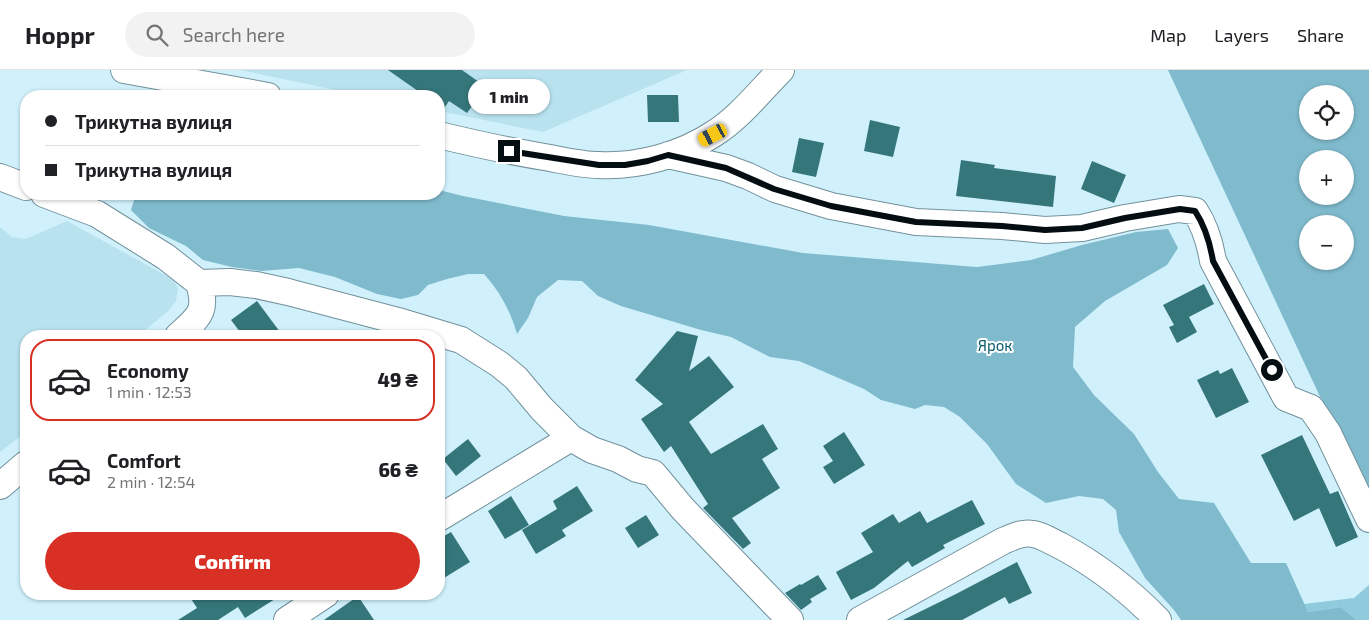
<!DOCTYPE html>
<meta charset="utf-8">
<style>
:root{--surface:#fff;--page:#f2f2f2;--text:#202124;--muted:#757577;--line:#e0e0e0;--accent:#d93025}
body{margin:0;font-family:"Exo 2",sans-serif;background:var(--page);color:var(--text);height:100vh;display:flex;flex-direction:column;font-size:19px;white-space:nowrap}
*{box-sizing:border-box;margin:0}
p{font-size:16px;color:var(--muted)}
.icon{flex:none;width:28px;height:28px;fill:none;stroke:currentColor;stroke-width:2;stroke-linecap:round;stroke-linejoin:round}
.map{position:relative;flex:1;overflow:hidden}
.drawer{position:absolute;left:20px;top:260px;width:425px;height:270px;display:flex;flex-direction:column;background:var(--surface);border-radius:20px;box-shadow:0 1px 4px #0004}
.drawer>*{flex:none}
.guide{position:absolute;left:20px;top:20px;width:425px;height:110px;border-radius:20px;box-shadow:0 1px 4px #0004;display:grid;align-content:center;height:110px;padding:0 25px;background:var(--surface)}
.controls{position:absolute;left:1299px;top:15px;display:grid;gap:10px}
.controls a{display:grid;place-items:center;width:55px;height:55px;border-radius:50%;background:var(--surface);box-shadow:0 1px 4px #0004;font-size:25px}
.end{position:absolute;width:22px;height:22px;margin:-11px;border:6px solid #040e12;background:#fff;box-shadow:0 0 0 2px #fff}
.from{border-radius:50%}
.bubble{position:absolute;height:35px;border-radius:18px;background:var(--surface);box-shadow:0 1px 4px #0004;font-size:16px;font-weight:800;line-height:35px;text-align:center}
.car{position:absolute;width:15px;height:30px;margin:-15px -8px;border-radius:6px;box-shadow:0 0 4px 1px #0007;background:linear-gradient(#f5c518 24%,#345 0 40%,#f5c518 0 76%,#345 0 86%,#f5c518 0)}
.guide b{display:flex;align-items:center;gap:18px;height:48px;font-size:19px}
.guide b+b{border-top:1px solid var(--line)}
.guide i{width:12px;height:12px;background:var(--text)}
ul{padding:9px 0 0;list-style:none}
li{display:flex;align-items:center;gap:15px;height:82px;margin:0 10px 8px;padding:0 15px;border:2px solid transparent;border-radius:20px}
li div{flex:1}
li b{display:block;font-size:19px}
li em{font-style:normal;font-weight:800}
li.selected{border-color:var(--accent)}
li>.icon{width:45px;height:45px;stroke-width:1.5}
.cta{display:flex;gap:10px;margin-top:auto;padding:10px 25px}
.cta a{flex:1;height:58px;border-radius:30px;background:var(--accent);color:#fff;font-size:20px;font-weight:800;line-height:58px;text-align:center}
header{display:flex;align-items:center;gap:30px;box-sizing:border-box;height:70px;padding:0 25px;background:var(--surface);border-bottom:1px solid var(--line)}
header strong{font-size:24px}
nav{display:flex;gap:28px;margin-inline-start:auto;font-size:18px}
.search{width:350px;height:45px;background:var(--page);display:flex;align-items:center;gap:12px;box-sizing:border-box;padding:0 18px;border-radius:28px;color:var(--muted);font-size:19px}
.map>svg:first-child{display:block}
.built{fill:#b9e2ef}
.green{fill:#90cbdd}
.forest{fill:#7fbacd;fill-rule:evenodd}
.building{fill:#35767a}
.lines{fill:none;stroke-linecap:round;stroke-linejoin:round}
.minor-casing{stroke:#72919b;stroke-width:28}
.minor{stroke:#fff;stroke-width:26}
.route{stroke:#040e12;stroke-width:6}
.labels{text-anchor:middle;dominant-baseline:central;stroke-width:4;stroke-linejoin:round;paint-order:stroke}
.park-label{font-size:15px;fill:#045a6d;stroke:#fff}
</style>
<header>
<strong>Hoppr</strong>
<div class="search"><svg class="icon" aria-label="search" viewBox="0 0 24 24"><circle cx="10" cy="10" r="6"/><path d="M15 15l6 6"/></svg>Search here</div>
<nav><a>Map</a><a>Layers</a><a>Share</a></nav>
</header>
<div class="map">
<svg width="1369" height="550" viewBox="0 0 1369 550">
<rect width="100%" height="100%" fill="#d0f1fc"/>
<path class="built" d="M 240,0 L 687,0 L 543,62 L 439,41 L 439,26 L 365,26 Z
M 67,151 L 174,210 L 178,219 L 176,231 L 168,241 L 138,266 L 26,266 L 26,362 L 0,382 L 0,157 L 12,167 L 26,169 Z"/>
<path class="green" d="M 1369,515 L 1369,550 L 1356,550 L 1341,537 L 1308,542 L 1304,534 L 1354,528 Z"/>
<path class="forest" d="M 1168,0 L 1369,0 L 1369,432 ZM 1308,24 L 1345,24 L 1345,61 L 1308,61 ZM 1308,89 L 1345,89 L 1345,126 L 1308,126 ZM 1308,154 L 1345,154 L 1345,191 L 1308,191 Z
M 439,120 L 463,126 L 564,146 L 649,155 L 803,183 L 977,197 L 1031,190 L 1082,175 L 1136,162 L 1168,159 L 1178,178 L 1167,195 L 1105,231 L 1075,257 L 1073,297 L 1094,325 L 1134,364 L 1158,402 L 1179,429 L 1214,433 L 1251,493 L 1286,493 L 1308,542 L 1341,537 L 1356,550 L 1181,550 L 1174,540 L 1145,508 L 1119,462 L 1116,440 L 1103,429 L 1079,426 L 1046,433 L 1016,414 L 987,374 L 960,347 L 944,337 L 925,335 L 915,339 L 881,330 L 864,319 L 799,291 L 770,287 L 731,267 L 701,260 L 621,236 L 598,226 L 582,211 L 558,210 L 537,227 L 528,248 L 517,264 C 510,240 500,222 484,204 L 468,204 L 447,209 L 428,215 L 418,225 L 401,229 L 377,224 L 335,207 L 299,198 L 261,201 L 232,197 L 203,190 L 186,176 L 149,158 L 131,140 L 135,127 L 135,124 L 439,124 Z"/>
<path class="building" d="M 388,0 L 462,0 L 486,17 L 467,43 L 449,31 L 439,46 L 439,26 L 425,26 Z
M 647,25 L 678,25 L 679,52 L 648,52 Z
M 870,50 L 900,57 L 893,87 L 864,81 Z
M 799,68 L 824,73 L 816,107 L 792,102 Z
M 961,90 L 995,95 L 994,98 L 1056,106 L 1053,137 L 956,126 Z
M 1092,91 L 1126,105 L 1114,133 L 1081,119 Z
M 1204,214 L 1214,234 L 1189,247 L 1197,262 L 1177,273 L 1169,257 L 1174,255 L 1163,235 Z
M 257,231 L 283,266 L 243,266 L 231,250 Z
M 677,261 L 698,266 L 689,301 L 709,286 L 734,317 L 689,352 L 711,384 L 763,354 L 778,379 L 762,389 L 780,418 L 732,448 L 751,473 L 743,479 L 703,438 L 708,434 L 671,376 L 664,382 L 641,349 L 663,334 L 635,310 Z
M 1232,298 L 1249,332 L 1216,348 L 1197,310 L 1218,300 L 1220,304 Z
M 844,362 L 865,395 L 834,414 L 823,397 L 833,391 L 823,376 Z
M 1302,365 L 1330,424 L 1338,421 L 1358,467 L 1336,477 L 1319,438 L 1294,451 L 1261,385 Z
M 468,369 L 481,386 L 456,406 L 443,389 Z
M 577,416 L 593,441 L 562,460 L 566,466 L 536,484 L 522,460 L 557,439 L 553,431 Z
M 511,426 L 529,455 L 505,469 L 488,441 Z
M 972,430 L 985,454 L 943,475 L 945,478 L 912,497 L 908,491 L 874,518 L 851,530 L 836,502 L 873,482 L 861,463 L 893,444 L 899,453 L 920,441 L 927,453 Z
M 646,445 L 659,465 L 638,478 L 625,458 Z
M 451,462 L 470,492 L 439,511 L 439,469 Z
M 1017,492 L 1032,523 L 1009,534 L 1005,527 L 962,550 L 903,550 L 956,524 Z
M 818,505 L 827,519 L 810,529 L 812,532 L 801,540 L 785,523 L 800,514 L 801,515 Z
M 188,524 L 283,524 L 245,548 L 238,537 L 218,550 L 178,550 L 197,538 Z
M 358,526 L 374,550 L 324,550 Z"/>
<g class="lines">
<g class="minor-casing">
<path id="minor" d="M 124,0 L 268,26
M 439,65 C 476,74 513,82 550,88 C 566,91 583,95 599,95 C 638,97 682,85 715,63 C 740,47 760,21 781,0
M 668,85 L 726,98 L 748,106 L 775,119 L 831,136 L 916,152 L 1002,156 L 1045,160 L 1082,158 L 1125,148 L 1179,139 L 1195,141 C 1205,156 1210,173 1213,191 L 1286,328 L 1311,338 L 1328,363 L 1369,449
M 0,107 L 26,117
M 44,124 L 97,144 L 166,187 L 199,213 L 230,212 L 256,215 L 288,222 L 398,251 L 461,270 L 499,294 L 516,308 L 542,339 L 571,368 L 592,380 L 618,389 L 637,399 L 653,403 L 683,439 L 790,550
M 178,266 C 198,247 208,243 199,213
M 0,416 L 26,394
M 439,448 L 571,368
M 287,550 L 326,524
M 860,550 L 1003,471 C 1012,467 1022,462 1033,464 C 1042,465 1052,472 1061,476 C 1098,496 1128,519 1158,550"/>
</g>
<use href="#minor" class="minor"/>
</g>
<g class="lines">
<path class="route" d="M 509,81 L 599,95 L 625,95 L 648,91 L 668,85 L 726,98 L 774,119 L 831,136 L 916,152 L 1002,156 L 1045,160 L 1082,158 L 1125,148 L 1180,139 L 1195,141 C 1205,156 1210,173 1213,191 L 1272,300"/>
</g>
<g class="labels">
<g class="park-label">
<text x="995" y="275">Ярок</text>
</g>
</g>
</svg>
<div class="controls">
<a><svg class="icon" aria-label="locate" viewBox="0 0 24 24"><circle cx="12" cy="12" r="6"/><path d="M12 2v4M12 18v4M2 12h4M18 12h4"/></svg></a>
<a>+</a>
<a>−</a>
</div>
<i class="end from" style="left:1272px;top:300px"></i>
<i class="end" style="left:509px;top:81px"></i>
<div class="bubble" style="left:468px;top:9px;width:82px">1 min</div>
<i class="car" style="left:713px;top:65px;rotate:243deg"></i>
<div class="guide">
<b><i class="from"></i>Трикутна вулиця</b>
<b><i></i>Трикутна вулиця</b>
</div>
<section class="drawer">
<ul>
<li class="selected"><svg class="icon" aria-label="car" viewBox="0 0 24 24"><path d="M5 17H2v-5l4-1 3-4h7l3 4 3 1v5h-3M9 17h6M6 11h13"/><circle cx="7" cy="17" r="2"/><circle cx="17" cy="17" r="2"/></svg><div><b>Economy</b><p>1 min · 12:53</p></div><em>49 ₴</em></li>
<li><svg class="icon" aria-label="car" viewBox="0 0 24 24"><path d="M5 17H2v-5l4-1 3-4h7l3 4 3 1v5h-3M9 17h6M6 11h13"/><circle cx="7" cy="17" r="2"/><circle cx="17" cy="17" r="2"/></svg><div><b>Comfort</b><p>2 min · 12:54</p></div><em>66 ₴</em></li>
</ul>
<div class="cta"><a>Confirm</a></div>
</section>
</div>
